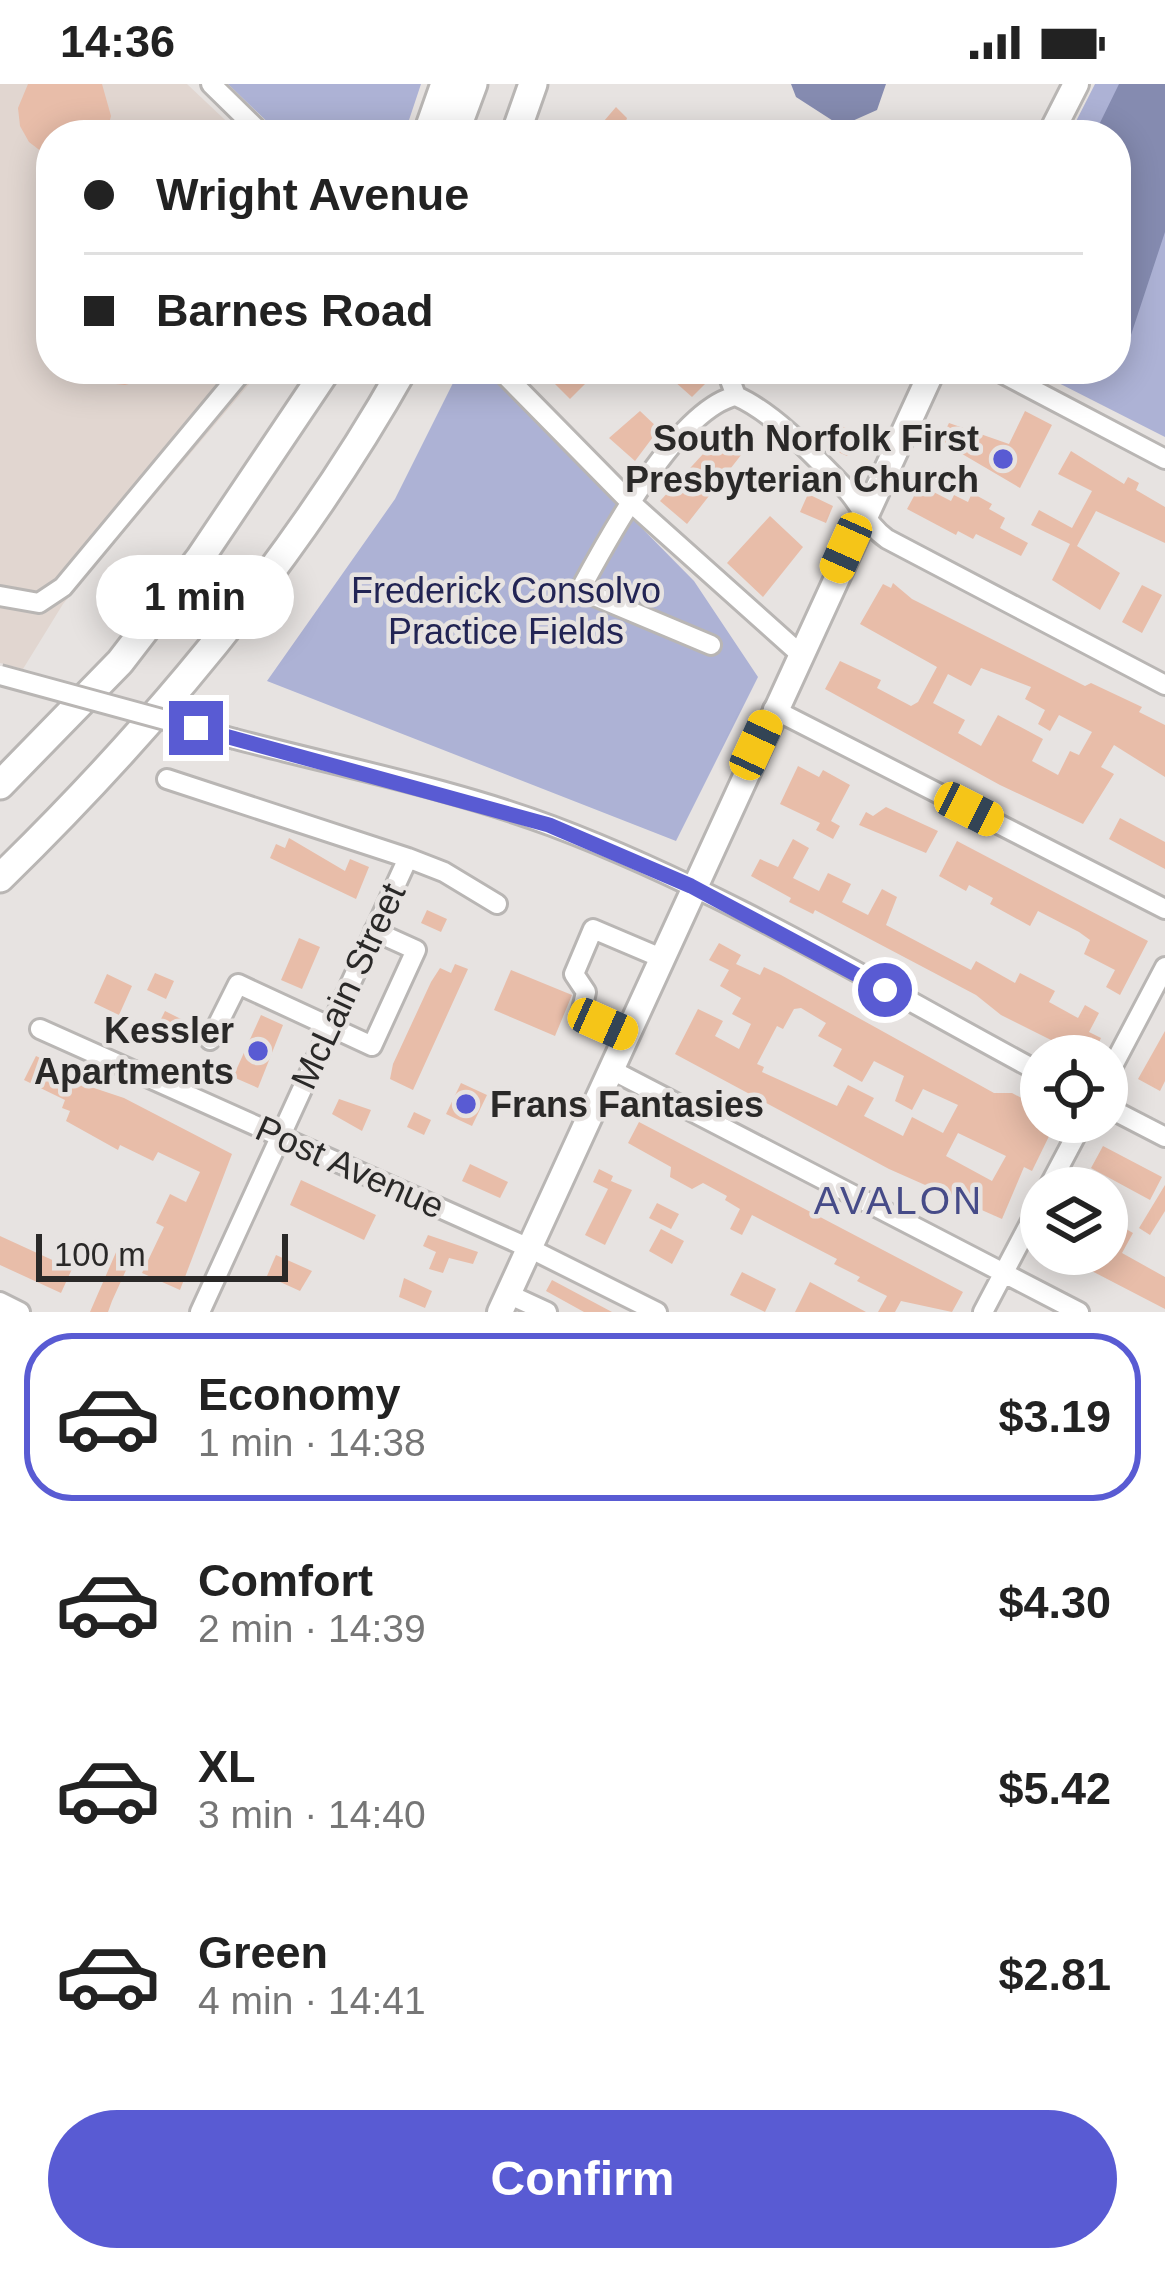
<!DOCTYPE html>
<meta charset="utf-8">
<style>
:root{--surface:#fff;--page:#f6f6f6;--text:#222;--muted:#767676;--line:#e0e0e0;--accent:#595bd3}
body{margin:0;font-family:Helvetica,sans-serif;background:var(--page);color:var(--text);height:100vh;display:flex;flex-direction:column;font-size:45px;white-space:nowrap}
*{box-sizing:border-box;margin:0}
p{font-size:39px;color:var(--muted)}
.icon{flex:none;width:66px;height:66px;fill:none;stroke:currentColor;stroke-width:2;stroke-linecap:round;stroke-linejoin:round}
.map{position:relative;height:1228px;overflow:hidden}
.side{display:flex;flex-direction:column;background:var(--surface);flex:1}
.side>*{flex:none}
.hud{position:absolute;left:36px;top:36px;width:1095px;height:264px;border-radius:48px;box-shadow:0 6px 30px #0003;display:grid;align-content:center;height:264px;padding:0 48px;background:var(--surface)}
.controls{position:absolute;left:1020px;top:951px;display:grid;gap:24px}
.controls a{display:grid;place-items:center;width:108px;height:108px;border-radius:50%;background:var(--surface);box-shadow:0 6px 30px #0003;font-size:60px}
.scale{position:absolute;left:36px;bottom:30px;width:252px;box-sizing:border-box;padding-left:12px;border:6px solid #2a2928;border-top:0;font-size:33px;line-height:42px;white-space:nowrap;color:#2a2928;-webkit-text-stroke:9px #e7e3e1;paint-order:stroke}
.end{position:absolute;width:54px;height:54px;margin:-27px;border:15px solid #595bd3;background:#fff;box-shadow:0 0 0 6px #fff}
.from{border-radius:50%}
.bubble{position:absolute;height:84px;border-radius:42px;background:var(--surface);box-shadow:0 6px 30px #0003;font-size:39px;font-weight:800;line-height:84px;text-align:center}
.car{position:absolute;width:36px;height:72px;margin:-36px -18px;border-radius:15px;box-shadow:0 0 9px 3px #0007;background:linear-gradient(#f5c518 24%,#345 0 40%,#f5c518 0 76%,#345 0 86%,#f5c518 0)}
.hud b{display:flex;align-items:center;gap:42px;height:114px;font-size:45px}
.hud b+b{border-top:3px solid var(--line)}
.hud i{width:30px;height:30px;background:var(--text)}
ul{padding:21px 0 0;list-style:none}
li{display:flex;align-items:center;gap:36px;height:168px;margin:0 24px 18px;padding:0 24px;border:6px solid transparent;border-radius:48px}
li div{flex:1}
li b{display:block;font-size:45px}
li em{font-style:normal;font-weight:800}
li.active{border-color:var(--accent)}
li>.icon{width:108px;height:108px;stroke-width:1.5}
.primary-button{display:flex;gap:24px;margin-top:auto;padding:24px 48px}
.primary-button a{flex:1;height:138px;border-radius:72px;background:var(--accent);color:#fff;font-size:48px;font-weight:800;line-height:138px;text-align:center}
.status{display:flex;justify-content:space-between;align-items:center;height:84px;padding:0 60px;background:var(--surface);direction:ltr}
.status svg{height:33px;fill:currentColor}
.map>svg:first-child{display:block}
.built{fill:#e1d6d0}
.green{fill:#adb2d5}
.water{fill:#858bb0}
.building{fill:#e8bda9;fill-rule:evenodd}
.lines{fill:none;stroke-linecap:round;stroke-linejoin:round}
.minor-casing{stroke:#b9b6b4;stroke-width:24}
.major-casing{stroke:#b9b6b4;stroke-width:30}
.highway-casing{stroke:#b9b6b4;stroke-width:33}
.minor{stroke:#fff;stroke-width:18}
.major{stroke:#fff;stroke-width:24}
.highway{stroke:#fff;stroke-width:27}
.minor-bridge-casing{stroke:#b9b6b4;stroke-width:24;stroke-linecap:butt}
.minor-bridge{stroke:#fff;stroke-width:18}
.route{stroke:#595bd3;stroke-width:15}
.poi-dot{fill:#595bd3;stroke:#e7e3e1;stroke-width:4.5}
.labels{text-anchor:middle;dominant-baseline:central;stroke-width:9;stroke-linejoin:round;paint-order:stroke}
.poi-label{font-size:36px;font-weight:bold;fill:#2a2928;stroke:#e7e3e1;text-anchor:end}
.park-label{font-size:36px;fill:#222454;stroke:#e7e3e1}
.street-label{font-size:36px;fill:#2a2928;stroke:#e7e3e1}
.neighbourhood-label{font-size:39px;letter-spacing:3px;fill:#464b88;stroke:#e7e3e1}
</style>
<div class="status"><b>14:36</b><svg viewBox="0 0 49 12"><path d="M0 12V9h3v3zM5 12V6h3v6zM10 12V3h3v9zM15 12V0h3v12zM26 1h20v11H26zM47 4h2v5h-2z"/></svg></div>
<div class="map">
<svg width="1165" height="1228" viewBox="0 0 1165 1228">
<rect width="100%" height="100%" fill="#e7e3e1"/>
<path class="built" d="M 0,0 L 187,0 L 241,51 L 51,51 L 51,285 L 262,285 L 63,520 L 23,585 L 0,579 Z"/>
<path class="green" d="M 228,0 L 421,0 L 404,51 L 281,51 Z
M 1095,0 L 1165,0 L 1165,353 L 1031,285 L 1116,285 L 1116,51 L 1069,51 Z
M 460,285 L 485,285 L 694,497 L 758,593 L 676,757 L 267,597 L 395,415 Z"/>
<path class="water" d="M 791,0 L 886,0 L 877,26 L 841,42 L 796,13 Z
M 1119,0 L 1165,0 L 1165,148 L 1128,260 L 1116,264 L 1116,51 L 1094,51 Z"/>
<path class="building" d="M 28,0 L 102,0 L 111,32 L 106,51 L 51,51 L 51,75 L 29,58 L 20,42 L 18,24 Z
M 616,23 L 627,34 L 624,43 L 617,51 L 592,51 Z
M 82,285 L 169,285 L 170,289 L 125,301 L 107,299 Z
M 560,285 L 572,290 L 577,286 L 588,297 L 570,315 L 550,295 Z
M 685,285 L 701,285 L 711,294 L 692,313 L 674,297 Z
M 640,327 L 659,345 L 635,377 L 609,354 Z
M 1025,327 L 1052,341 L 1020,404 L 940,357 L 949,339 L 1009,360 Z
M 839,341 L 862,351 L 847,372 L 829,364 Z
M 724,347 L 745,366 L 687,440 L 660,417 Z
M 1071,367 L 1124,400 L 1128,393 L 1139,399 L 1136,406 L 1165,423 L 1165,459 L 1096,427 L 1077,462 L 1120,489 L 1100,526 L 1052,496 L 1070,460 L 1031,441 L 1039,426 L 1072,444 L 1092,407 L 1058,390 Z
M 920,401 L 951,417 L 954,411 L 968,418 L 972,409 L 992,420 L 989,425 L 1005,434 L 1000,444 L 1028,459 L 1021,472 L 976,450 L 973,455 L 958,447 L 956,451 L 907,425 Z
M 808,410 L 833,422 L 826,439 L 800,428 Z
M 770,432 L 803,463 L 763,513 L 727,479 Z
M 893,499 L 912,515 L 1085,602 L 1091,599 L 1142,623 L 1139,628 L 1165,641 L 1165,693 L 1114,661 L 1101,683 L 1114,690 L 1083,740 L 1000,701 L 825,605 L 840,577 L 881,596 L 877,604 L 911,622 L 918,618 L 937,583 L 860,540 L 883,500 L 891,504 ZM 981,584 L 1031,603 L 1025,615 L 1045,626 L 1038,640 L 1050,647 L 1059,631 L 1092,648 L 1079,671 L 1070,667 L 1058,691 L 1032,677 L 1043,655 L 998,631 L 981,662 L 958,649 L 965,636 L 933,619 L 948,590 L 971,602 Z
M 1142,501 L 1162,511 L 1142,549 L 1122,538 Z
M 798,682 L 819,693 L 823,686 L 850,701 L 831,737 L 840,742 L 833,755 L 816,746 L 820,739 L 780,720 Z
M 886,723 L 938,747 L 926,769 L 859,741 L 866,728 L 873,732 Z
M 1120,734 L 1165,758 L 1165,785 L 1109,755 Z
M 289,754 L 345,787 L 350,775 L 369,783 L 356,815 L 270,774 L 276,760 L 285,764 Z
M 793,755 L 809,764 L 793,794 L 819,807 L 828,789 L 851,800 L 842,818 L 868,831 L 882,805 L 897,813 L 886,841 L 971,886 L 976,877 L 1015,899 L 1020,889 L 1055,907 L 1049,918 L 1078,934 L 1085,921 L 1099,929 L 1089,948 L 1101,954 L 1093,971 L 1086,967 L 1083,972 L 1001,931 L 976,911 L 815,826 L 813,830 L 789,818 L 791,814 L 751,792 L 760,775 L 778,783 Z
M 957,757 L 1148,857 L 1120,911 L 1106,903 L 1115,886 L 1084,870 L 1090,856 L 1079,848 L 1038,827 L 1030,842 L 990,820 L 993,814 L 969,801 L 966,807 L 939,792 Z
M 427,826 L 447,835 L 441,848 L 421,839 Z
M 299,854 L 320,863 L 302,905 L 281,896 Z
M 719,859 L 741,871 L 736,880 L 760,891 L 764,883 L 781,891 L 994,1009 L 1012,1009 L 1029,1018 L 1027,1022 L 1041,1030 L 1041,1038 L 1056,1038 L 1032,1087 L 1024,1083 L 1002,1135 L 889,1085 L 675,970 L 698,925 L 723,937 L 715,952 L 739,965 L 751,940 L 732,930 L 741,914 L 720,902 L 729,886 L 709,876 ZM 801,924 L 826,939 L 818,952 L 842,965 L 833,982 L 862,998 L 874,977 L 904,992 L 895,1017 L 912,1026 L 923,1005 L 958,1021 L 943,1049 L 912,1033 L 903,1052 L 864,1032 L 874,1014 L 848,1001 L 837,1022 L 762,988 L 764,983 L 757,980 L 777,942 L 783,945 L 794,925 ZM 958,1049 L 1006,1072 L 992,1097 L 946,1072 Z
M 455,880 L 468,885 L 413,1006 L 390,995 L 393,980 L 431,898 L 440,884 L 451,889 Z
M 511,886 L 572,911 L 555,952 L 494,926 Z
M 155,889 L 174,897 L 166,915 L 147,906 Z
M 107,890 L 132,902 L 119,931 L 94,919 Z
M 165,927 L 187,938 L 175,962 L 153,951 Z
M 261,931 L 283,941 L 258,1004 L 233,993 Z
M 1165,947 L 1165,997 L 1160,1007 L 1138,995 Z
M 36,972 L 55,981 L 55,991 L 124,1014 L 232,1070 L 180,1206 L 142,1189 L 164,1143 L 156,1139 L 170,1110 L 186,1118 L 200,1088 L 158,1068 L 153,1077 L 120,1061 L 118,1066 L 66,1037 L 70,1027 L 62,1024 L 65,1016 L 24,996 Z
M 461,999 L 487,1011 L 472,1042 L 446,1030 Z
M 339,1015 L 371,1026 L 362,1047 L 332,1030 Z
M 414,1028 L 431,1036 L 424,1051 L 407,1043 Z
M 639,1038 L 963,1208 L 952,1228 L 901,1217 L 895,1228 L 878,1228 L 887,1212 L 857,1197 L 860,1193 L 834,1180 L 837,1175 L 752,1131 L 742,1151 L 730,1145 L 740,1125 L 725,1116 L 727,1112 L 703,1099 L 692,1105 L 670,1093 L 671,1083 L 628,1059 Z
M 1103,1062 L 1162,1093 L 1150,1116 L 1091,1084 Z
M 470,1080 L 508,1098 L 500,1114 L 462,1097 Z
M 599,1085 L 613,1092 L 608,1104 L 611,1097 L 632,1106 L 605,1161 L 585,1151 L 608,1105 L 593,1098 Z
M 301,1096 L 376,1131 L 364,1156 L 290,1121 Z
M 1165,1101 L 1165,1127 L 1150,1151 L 1139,1144 Z
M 657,1119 L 679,1130 L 671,1145 L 649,1134 Z
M 1107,1134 L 1133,1149 L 1122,1169 L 1165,1193 L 1165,1225 L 1059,1170 L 1107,1170 Z
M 661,1145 L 684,1157 L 672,1180 L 649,1167 Z
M 428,1151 L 478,1168 L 473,1180 L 449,1174 L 443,1189 L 429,1185 L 436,1168 L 423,1162 Z
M 0,1152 L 72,1185 L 61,1209 L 0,1181 Z
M 117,1166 L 132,1173 L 112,1217 L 108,1228 L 90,1228 Z
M 276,1171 L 312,1187 L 300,1207 L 267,1192 Z
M 742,1188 L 776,1205 L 765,1228 L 730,1211 Z
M 404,1194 L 432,1207 L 425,1224 L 399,1213 Z
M 552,1196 L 612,1228 L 584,1228 L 546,1207 Z
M 810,1198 L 866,1228 L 795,1228 Z"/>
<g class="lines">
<g class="minor-casing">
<path id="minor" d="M 211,0 L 263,51
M 499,285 L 628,416 L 799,569
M 726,285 L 736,312
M 994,285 L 1165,375
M 0,512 L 39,519 L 63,503 L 244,285
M 711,561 L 580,506 C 607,456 678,324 736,312 C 775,329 816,374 845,404 C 861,421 867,441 887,455 L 1165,601
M 773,625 L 1165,825
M 235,655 C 340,683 450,704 552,742 C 722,806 881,903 1041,989
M 167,695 L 408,774 L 444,788 L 497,820
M 40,945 L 529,1164 L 657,1228
M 625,950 L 581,930 L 586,908 L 574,890 L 593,845 L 659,873
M 210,956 L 238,900 L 372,962 L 416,866 L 374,847
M 610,985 L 1079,1228
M 1107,993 L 1165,883
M 1107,1023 L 1165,1053
M 1048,1104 L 1083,1038
M 508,1210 L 547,1228
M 0,1218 L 20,1228
M 200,1228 L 408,774
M 983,1228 L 1041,1118"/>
</g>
<g class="major-casing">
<path id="major" d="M 1050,51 L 1076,0
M 500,1228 L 933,285"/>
</g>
<g class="highway-casing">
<path id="highway" d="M 427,51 L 445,0
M 454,51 L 473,0
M 515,51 L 533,0
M 0,701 L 120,578 L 200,474 L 327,285
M 0,794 C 156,642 296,475 403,285"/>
</g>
<use href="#minor" class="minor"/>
<use href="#major" class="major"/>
<use href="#highway" class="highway"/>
<g class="minor-bridge-casing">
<path id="minor-bridge" d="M 0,591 L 235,655"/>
</g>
<use href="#minor-bridge" class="minor-bridge"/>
</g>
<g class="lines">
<path class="route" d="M 196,644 L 549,741 L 691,802 L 885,906"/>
</g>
<g class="poi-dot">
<circle cx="1003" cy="375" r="12"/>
<circle cx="258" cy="967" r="12"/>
<circle cx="466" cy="1020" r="12"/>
</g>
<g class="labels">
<g class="poi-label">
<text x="979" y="354">South Norfolk First<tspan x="979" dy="41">Presbyterian Church</tspan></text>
<text x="234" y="946">Kessler<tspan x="234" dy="41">Apartments</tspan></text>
<text x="490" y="1020" text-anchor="start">Frans Fantasies</text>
</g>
<g class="park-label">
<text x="506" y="506">Frederick Consolvo<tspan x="506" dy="41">Practice Fields</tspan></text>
</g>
<g class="street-label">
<text transform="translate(348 902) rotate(-65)">McLain Street</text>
<text transform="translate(350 1083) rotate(24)">Post Avenue</text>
</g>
<g class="neighbourhood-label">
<text x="899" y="1116">AVALON</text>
</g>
</g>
</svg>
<div class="controls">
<a><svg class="icon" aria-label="locate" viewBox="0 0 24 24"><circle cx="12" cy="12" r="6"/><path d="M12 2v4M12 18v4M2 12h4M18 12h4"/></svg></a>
<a><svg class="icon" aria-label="layers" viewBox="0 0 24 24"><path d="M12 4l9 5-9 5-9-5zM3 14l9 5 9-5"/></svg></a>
</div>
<div class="scale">100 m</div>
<i class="end from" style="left:885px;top:906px"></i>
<i class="end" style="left:196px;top:644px"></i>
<div class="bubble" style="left:96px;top:471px;width:198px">1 min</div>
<i class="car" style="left:846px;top:464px;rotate:204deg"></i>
<i class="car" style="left:756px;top:661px;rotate:25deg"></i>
<i class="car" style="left:969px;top:725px;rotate:117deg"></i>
<i class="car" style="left:603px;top:940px;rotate:114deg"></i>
<div class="hud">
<b><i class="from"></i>Wright Avenue</b>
<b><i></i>Barnes Road</b>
</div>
</div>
<section class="side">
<ul>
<li class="active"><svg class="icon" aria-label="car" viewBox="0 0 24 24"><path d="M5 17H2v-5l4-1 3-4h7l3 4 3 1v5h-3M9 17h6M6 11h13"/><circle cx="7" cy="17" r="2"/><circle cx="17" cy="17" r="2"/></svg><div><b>Economy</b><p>1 min · 14:38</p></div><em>$3.19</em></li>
<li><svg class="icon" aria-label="car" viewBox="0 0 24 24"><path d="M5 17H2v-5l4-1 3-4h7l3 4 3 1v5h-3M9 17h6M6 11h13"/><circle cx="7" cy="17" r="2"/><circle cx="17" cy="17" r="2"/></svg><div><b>Comfort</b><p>2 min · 14:39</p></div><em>$4.30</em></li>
<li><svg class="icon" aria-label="car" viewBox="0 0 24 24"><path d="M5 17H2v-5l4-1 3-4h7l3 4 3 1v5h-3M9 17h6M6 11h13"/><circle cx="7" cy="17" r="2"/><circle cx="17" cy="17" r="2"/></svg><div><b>XL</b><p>3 min · 14:40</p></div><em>$5.42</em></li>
<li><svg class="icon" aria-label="car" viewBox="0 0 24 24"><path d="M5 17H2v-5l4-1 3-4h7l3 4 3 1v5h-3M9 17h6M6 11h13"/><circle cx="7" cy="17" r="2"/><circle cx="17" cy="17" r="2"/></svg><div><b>Green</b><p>4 min · 14:41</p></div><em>$2.81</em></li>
</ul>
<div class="primary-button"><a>Confirm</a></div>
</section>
